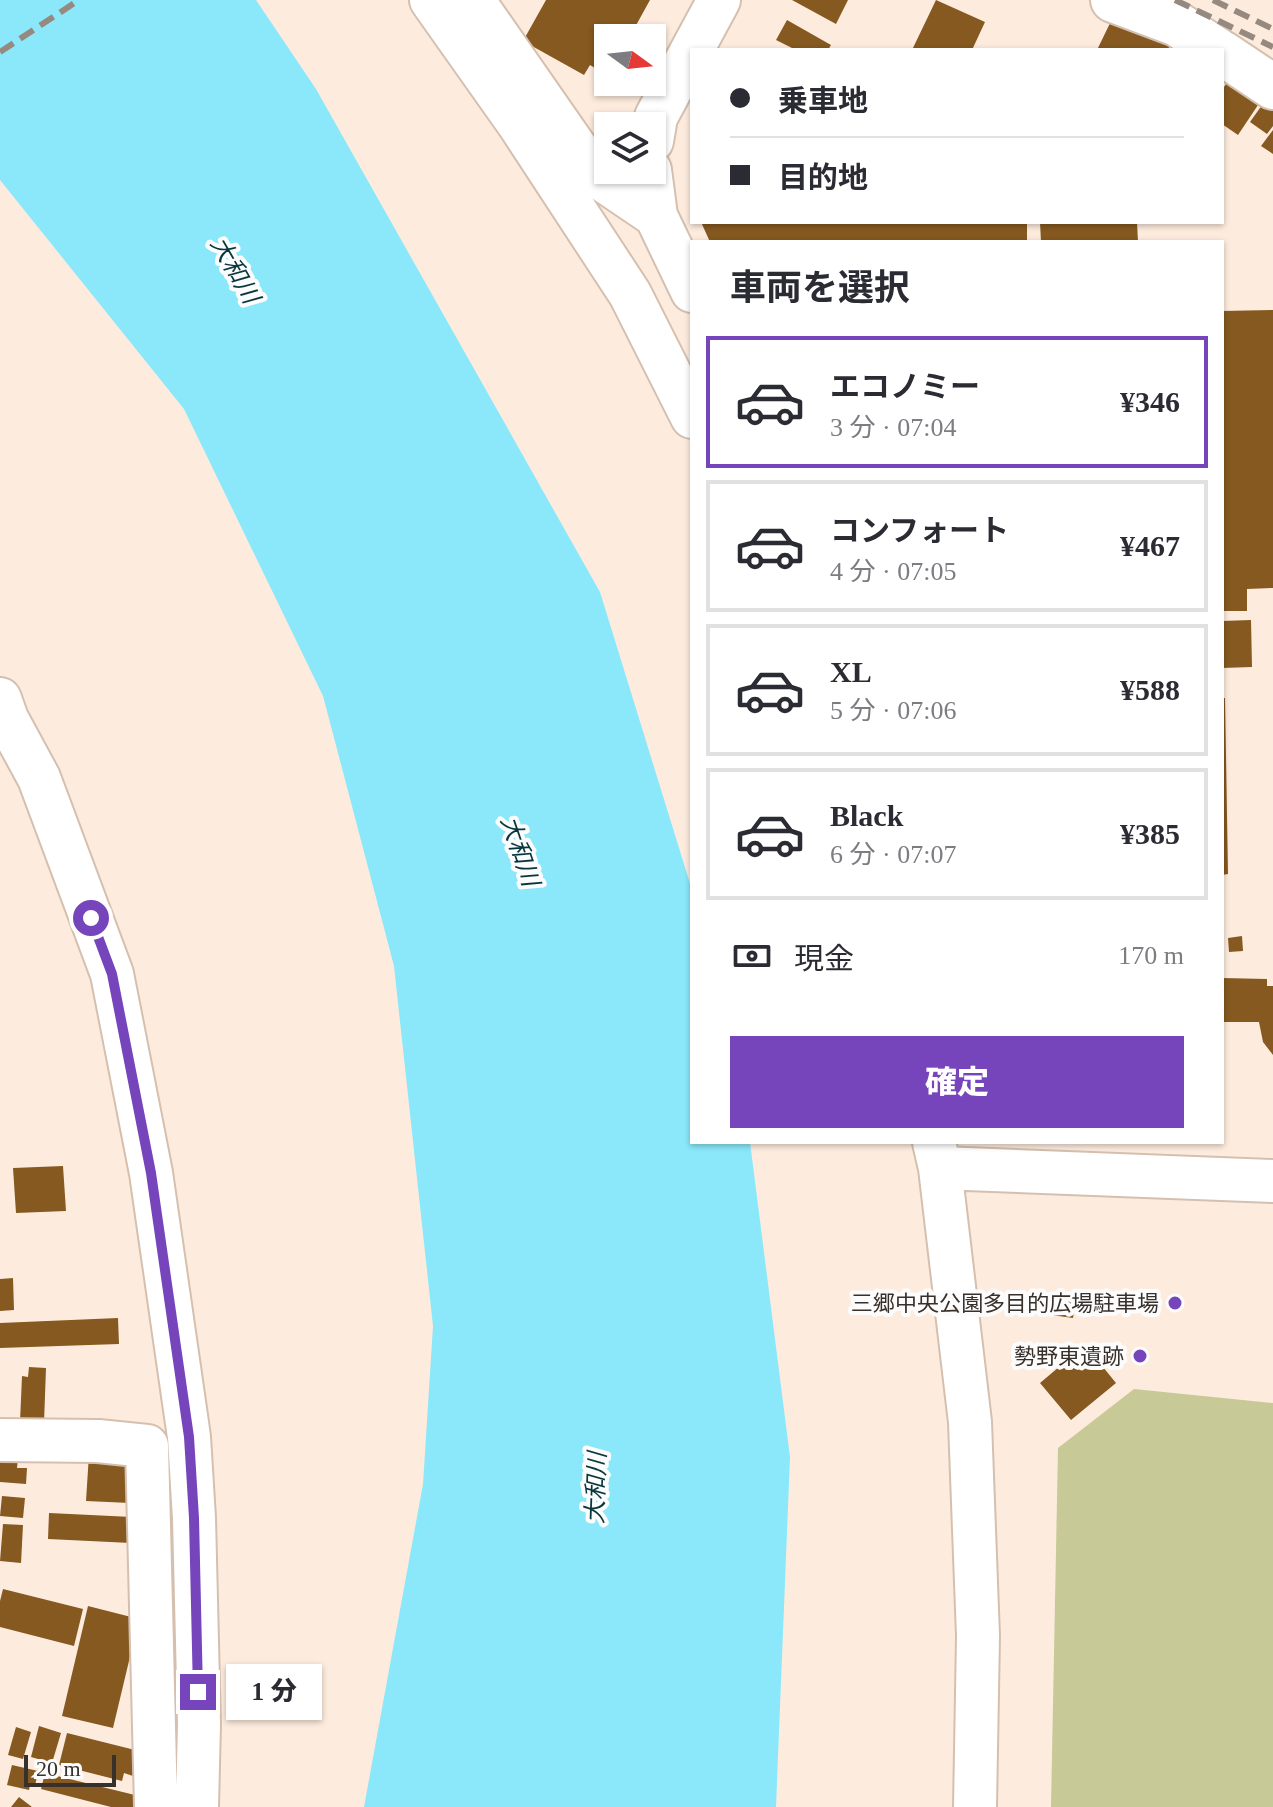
<!DOCTYPE html>
<html lang="ja">
<meta charset="utf-8">
<style>
:root{--surface:#fff;--page:#f7f7f7;--text:#2b2b33;--muted:#7c7c81;--line:#e1e1e2;--accent:#7645bc}
body{margin:0;font-family:"Times New Roman","Noto Sans JP",serif;background:var(--page);color:var(--text);height:100vh;display:flex;flex-direction:column;font-size:30px;white-space:nowrap}
*{box-sizing:border-box;margin:0}
p{font-size:26px;color:var(--muted)}
.icon{flex:none;width:44px;height:44px;fill:none;stroke:currentColor;stroke-width:2;stroke-linecap:round;stroke-linejoin:round}
.map{position:relative;flex:1;overflow:hidden}
.drawer{position:absolute;left:690px;top:240px;width:534px;height:904px;display:flex;flex-direction:column;background:var(--surface);border-radius:0px;box-shadow:0 2px 6px #0004}
.drawer>*{flex:none}
.banner{position:absolute;left:690px;top:48px;width:534px;height:176px;border-radius:0px;box-shadow:0 2px 6px #0004;display:grid;align-content:center;height:176px;padding:0 40px;background:var(--surface)}
.needle{width:52px;rotate:105deg}
.controls{position:absolute;left:594px;top:24px;display:grid;gap:16px}
.controls a{display:grid;place-items:center;width:72px;height:72px;border-radius:0px;background:var(--surface);box-shadow:0 2px 6px #0004;font-size:40px}
.scale{position:absolute;left:24px;bottom:20px;width:92px;box-sizing:border-box;padding-left:8px;border:4px solid #38302a;border-top:0;font-size:22px;line-height:28px;white-space:nowrap;color:#38302a;-webkit-text-stroke:6px #fcfcfc;paint-order:stroke}
.end{position:absolute;width:36px;height:36px;margin:-18px;border:10px solid #7645bc;background:#fff;box-shadow:0 0 0 4px #fff}
.from{border-radius:50%}
.bubble{position:absolute;height:56px;border-radius:0px;background:var(--surface);box-shadow:0 2px 6px #0004;font-size:26px;font-weight:800;line-height:56px;text-align:center}
.banner b{display:flex;align-items:center;gap:28px;height:76px;font-size:30px}
.banner b+b{border-top:2px solid var(--line)}
.banner i{width:20px;height:20px;background:var(--text)}
ul{padding:0;list-style:none}
li{display:flex;align-items:center;gap:24px;height:132px;margin:0 16px 12px;padding:0 24px;border:4px solid var(--line);border-radius:0px}
li div{flex:1}
li b{display:block;font-size:30px}
li em{font-style:normal;font-weight:800}
li.selected{border-color:var(--accent)}
li>.icon{width:72px;height:72px;stroke-width:1.5}
h2{padding:0 40px;font-size:36px;line-height:96px}
.pay{display:flex;align-items:center;gap:20px;height:88px;padding:0 40px;font-size:30px}
.pay p{margin-inline-start:auto}
.primary-button{display:flex;gap:16px;margin-top:auto;padding:16px 40px}
.primary-button a{flex:1;height:92px;border-radius:0px;background:var(--accent);color:#fff;font-size:32px;font-weight:800;line-height:92px;text-align:center}
.map>svg:first-child{display:block}
.green{fill:#c7c997}
.water{fill:#8ae8fa}
.building{fill:#855920}
.lines{fill:none;stroke-linecap:round;stroke-linejoin:round}
.minor-casing{stroke:#d5c0af;stroke-width:46}
.major-casing{stroke:#d5c0af;stroke-width:48}
.minor{stroke:#fff;stroke-width:42}
.major{stroke:#fff;stroke-width:44}
.rail{stroke:#968a80;stroke-width:6;stroke-dasharray:16 8;stroke-linecap:butt}
.route{stroke:#7645bc;stroke-width:10}
.poi-dot{fill:#7645bc;stroke:#fcfcfc;stroke-width:3}
.labels{text-anchor:middle;dominant-baseline:central;stroke-width:8;stroke-linejoin:round;paint-order:stroke}
.poi-label{font-size:22px;fill:#38302a;stroke:#fcfcfc;text-anchor:end}
.water-label{font-size:24px;font-style:italic;fill:#07363d;stroke:#fcfcfc}
</style>
<div class="map">
<svg width="1273" height="1807" viewBox="0 0 1273 1807">
<rect width="100%" height="100%" fill="#fdecde"/>
<path class="green" d="M 1134,1389 L 1273,1403 L 1273,1807 L 1051,1807 L 1058,1448 Z"/>
<path class="water" d="M 0,0 L 256,0 L 316,89 L 600,592 L 692,890 L 692,1142 L 750,1142 L 790,1457 L 776,1807 L 364,1807 L 423,1484 L 433,1326 L 394,966 L 323,696 L 184,409 L 0,180 Z"/>
<path class="building" d="M 546,0 L 650,0 L 629,38 L 608,38 L 608,76 L 590,65 L 584,75 L 523,41 Z
M 792,0 L 848,0 L 836,24 Z
M 936,0 L 985,22 L 972,50 L 912,50 Z
M 1113,17 L 1170,45 L 1168,50 L 1097,50 Z
M 787,20 L 831,45 L 828,50 L 796,50 L 776,40 Z
M 1232,75 L 1264,96 L 1238,135 L 1222,124 L 1222,90 Z
M 1267,98 L 1273,103 L 1273,126 L 1267,134 L 1250,122 Z
M 1273,130 L 1273,154 L 1261,146 Z
M 701,222 L 1027,222 L 1027,242 L 710,242 Z
M 1040,222 L 1137,222 L 1138,242 L 1041,242 Z
M 1273,310 L 1273,588 L 1247,589 L 1247,611 L 1222,611 L 1222,311 Z
M 1251,620 L 1252,667 L 1222,668 L 1222,621 Z
M 1222,698 L 1225,698 L 1228,874 L 1222,875 Z
M 1242,936 L 1243,951 L 1229,952 L 1228,938 Z
M 1222,978 L 1267,979 L 1267,986 L 1273,986 L 1273,1055 L 1263,1042 L 1259,1022 L 1222,1022 Z
M 63,1166 L 66,1211 L 16,1213 L 13,1168 Z
M 13,1278 L 14,1310 L 0,1311 L 0,1279 Z
M 1040,1294 L 1076,1299 L 1073,1318 L 1037,1313 Z
M 118,1318 L 119,1344 L 0,1348 L 0,1323 Z
M 1085,1345 L 1116,1383 L 1071,1420 L 1040,1383 Z
M 29,1367 L 46,1368 L 44,1423 L 20,1422 L 22,1376 L 28,1377 Z
M 89,1454 L 132,1456 L 130,1503 L 86,1501 Z
M 0,1457 L 18,1458 L 17,1468 L 27,1468 L 26,1484 L 0,1482 Z
M 2,1496 L 25,1498 L 23,1518 L 0,1516 Z
M 49,1513 L 132,1517 L 131,1543 L 48,1539 Z
M 3,1524 L 23,1525 L 21,1563 L 0,1561 Z
M 3,1589 L 83,1609 L 74,1646 L 0,1627 L 0,1601 Z
M 88,1606 L 139,1619 L 113,1728 L 62,1716 Z
M 39,1726 L 61,1733 L 52,1763 L 31,1757 Z
M 16,1727 L 31,1732 L 23,1759 L 8,1755 Z
M 67,1733 L 139,1751 L 133,1776 L 124,1773 L 122,1781 L 59,1765 Z
M 12,1765 L 38,1771 L 35,1786 L 30,1785 L 29,1790 L 7,1785 Z
M 45,1773 L 139,1796 L 136,1807 L 111,1807 L 41,1789 Z
M 19,1797 L 32,1807 L 11,1807 Z"/>
<g class="lines">
<g class="minor-casing">
<path id="minor" d="M 431,0 L 518,123 L 630,294 L 692,417
M 473,0 L 594,174 L 656,216
M 692,50 L 719,0
M 652,141 L 656,117 L 692,50
M 650,170 L 656,216 L 692,291
M 0,699 L 7,719 L 39,778 L 112,974 L 151,1173 L 189,1437 L 194,1518 L 199,1724 L 197,1807
M 934,1142 L 940,1168 L 970,1422 L 978,1636 L 975,1807
M 940,1168 L 1273,1181
M 0,1440 L 98,1441 L 147,1446 L 156,1807"/>
</g>
<g class="major-casing">
<path id="major" d="M 1113,0 L 1177,24 L 1217,50
M 1222,53 L 1273,87"/>
</g>
<use href="#minor" class="minor"/>
<use href="#major" class="major"/>
<path class="rail" d="M 1175,0 L 1273,47
M 1213,0 L 1273,29
M 0,52 L 79,0"/>
</g>
<g class="lines">
<path class="route" d="M 91,918 L 112,974 L 151,1173 L 189,1437 L 194,1518 L 198,1692"/>
</g>
<g class="poi-dot">
<circle cx="1175" cy="1303" r="8"/>
<circle cx="1140" cy="1356" r="8"/>
</g>
<g class="labels">
<g class="poi-label">
<text x="1159" y="1303">三郷中央公園多目的広場駐車場</text>
<text x="1124" y="1356">勢野東遺跡</text>
</g>
<g class="water-label">
<text transform="translate(235 270) rotate(60)">大和川</text>
<text transform="translate(520 851) rotate(71)">大和川</text>
<text transform="translate(596 1488) rotate(-88)">大和川</text>
</g>
</g>
</svg>
<div class="controls">
<a><svg class="needle" viewBox="-14 -14 28 28"><path d="M0-13l5 13h-10z" fill="#e53935"/><path d="M0 13l5-13h-10z" fill="#7c7c81"/></svg></a>
<a><svg class="icon" aria-label="layers" viewBox="0 0 24 24"><path d="M12 4l9 5-9 5-9-5zM3 14l9 5 9-5"/></svg></a>
</div>
<div class="scale">20 m</div>
<i class="end from" style="left:91px;top:918px"></i>
<i class="end" style="left:198px;top:1692px"></i>
<div class="bubble" style="left:226px;top:1664px;width:96px">1 分</div>
<div class="banner">
<b><i class="from"></i>乗車地</b>
<b><i></i>目的地</b>
</div>
<section class="drawer">
<h2>車両を選択</h2>
<ul>
<li class="selected"><svg class="icon" aria-label="car" viewBox="0 0 24 24"><path d="M5 17H2v-5l4-1 3-4h7l3 4 3 1v5h-3M9 17h6M6 11h13"/><circle cx="7" cy="17" r="2"/><circle cx="17" cy="17" r="2"/></svg><div><b>エコノミー</b><p>3 分 · 07:04</p></div><em>¥346</em></li>
<li><svg class="icon" aria-label="car" viewBox="0 0 24 24"><path d="M5 17H2v-5l4-1 3-4h7l3 4 3 1v5h-3M9 17h6M6 11h13"/><circle cx="7" cy="17" r="2"/><circle cx="17" cy="17" r="2"/></svg><div><b>コンフォート</b><p>4 分 · 07:05</p></div><em>¥467</em></li>
<li><svg class="icon" aria-label="car" viewBox="0 0 24 24"><path d="M5 17H2v-5l4-1 3-4h7l3 4 3 1v5h-3M9 17h6M6 11h13"/><circle cx="7" cy="17" r="2"/><circle cx="17" cy="17" r="2"/></svg><div><b>XL</b><p>5 分 · 07:06</p></div><em>¥588</em></li>
<li><svg class="icon" aria-label="car" viewBox="0 0 24 24"><path d="M5 17H2v-5l4-1 3-4h7l3 4 3 1v5h-3M9 17h6M6 11h13"/><circle cx="7" cy="17" r="2"/><circle cx="17" cy="17" r="2"/></svg><div><b>Black</b><p>6 分 · 07:07</p></div><em>¥385</em></li>
</ul>
<div class="pay"><svg class="icon" aria-label="cash" viewBox="0 0 24 24"><path d="M3 7h18v10H3z"/><circle cx="12" cy="12" r="2"/></svg>現金<p>170 m</p></div>
<div class="primary-button"><a>確定</a></div>
</section>
</div>
